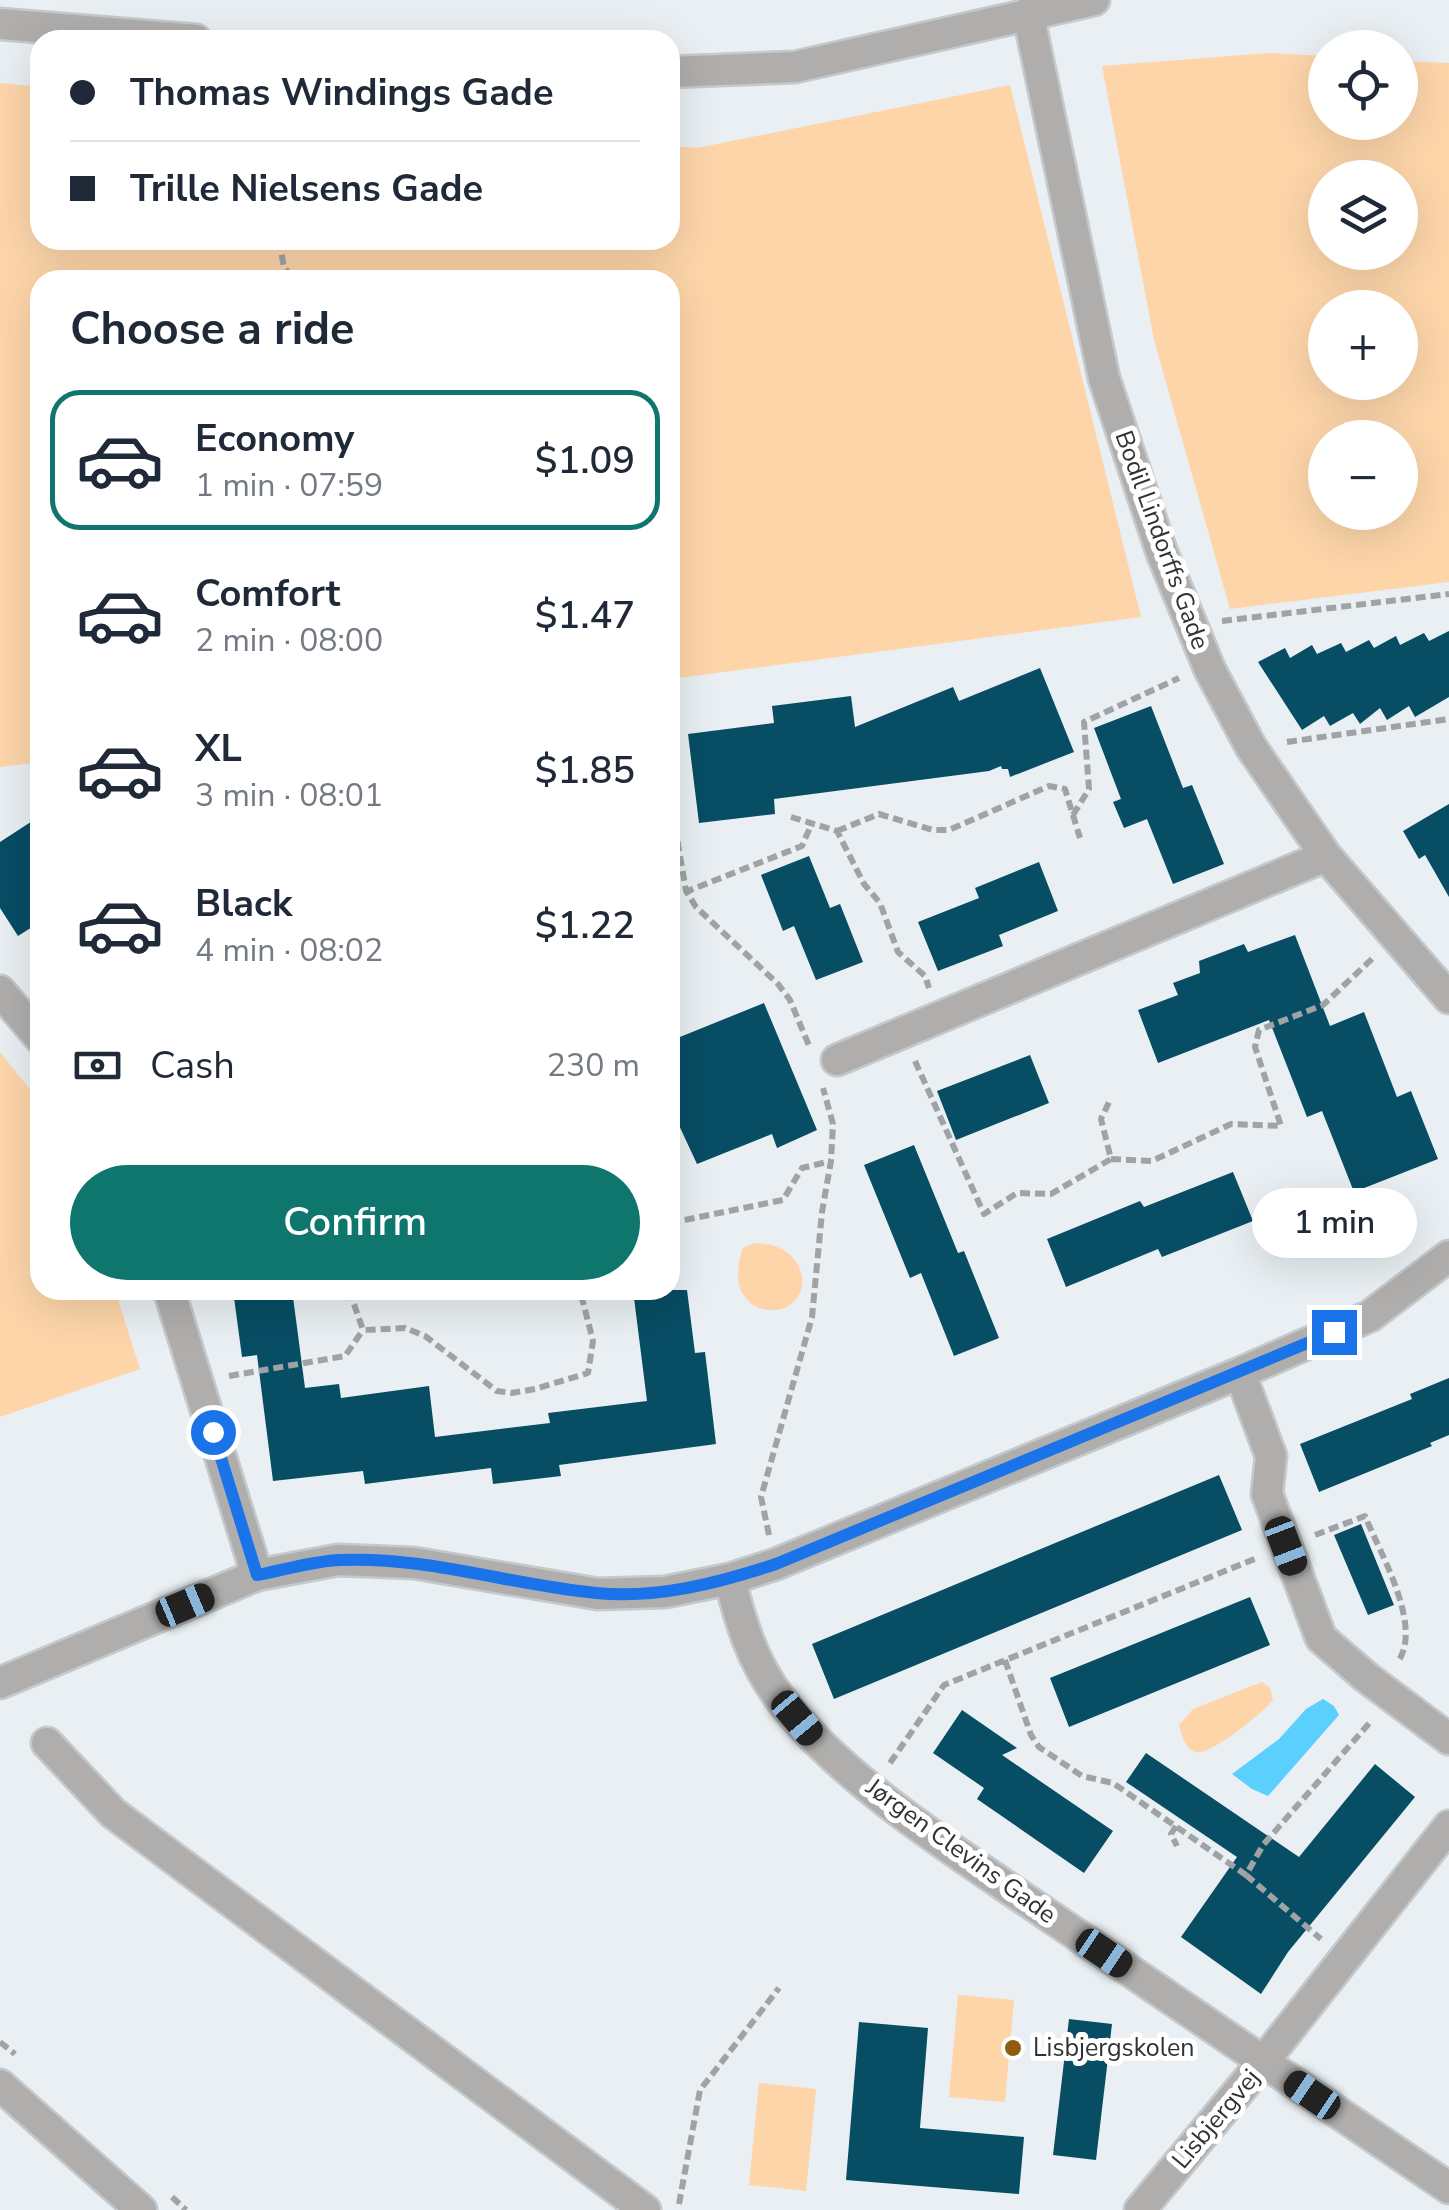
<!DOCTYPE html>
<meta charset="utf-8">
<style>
:root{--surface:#fff;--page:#f2f2f3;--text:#1f2937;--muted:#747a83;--line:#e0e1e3;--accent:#0f766e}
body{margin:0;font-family:"Nunito Sans",sans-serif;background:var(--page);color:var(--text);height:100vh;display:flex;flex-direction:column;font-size:38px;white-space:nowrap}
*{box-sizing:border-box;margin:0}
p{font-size:32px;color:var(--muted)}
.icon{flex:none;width:55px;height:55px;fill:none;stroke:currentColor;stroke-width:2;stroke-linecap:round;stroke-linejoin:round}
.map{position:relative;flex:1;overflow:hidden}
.panel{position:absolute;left:30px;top:270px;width:650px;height:1030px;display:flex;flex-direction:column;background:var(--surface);border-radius:30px;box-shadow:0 10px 40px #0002}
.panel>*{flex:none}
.top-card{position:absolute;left:30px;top:30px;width:650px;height:220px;border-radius:30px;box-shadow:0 10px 40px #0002;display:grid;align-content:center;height:220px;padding:0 40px;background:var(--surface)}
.buttons{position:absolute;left:1308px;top:30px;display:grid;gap:20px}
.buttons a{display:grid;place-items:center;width:110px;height:110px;border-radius:50%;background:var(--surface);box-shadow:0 10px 40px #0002;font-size:50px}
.end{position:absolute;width:45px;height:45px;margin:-22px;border:12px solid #1a73e8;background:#fff;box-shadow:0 0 0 5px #fff}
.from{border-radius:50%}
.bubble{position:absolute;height:70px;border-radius:35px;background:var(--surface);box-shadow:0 10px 40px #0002;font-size:32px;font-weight:600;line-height:70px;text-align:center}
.car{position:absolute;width:30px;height:60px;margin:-30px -15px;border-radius:12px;box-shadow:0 0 8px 2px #0007;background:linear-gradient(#222 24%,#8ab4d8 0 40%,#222 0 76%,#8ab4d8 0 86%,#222 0)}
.top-card b{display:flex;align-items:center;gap:35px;height:95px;font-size:38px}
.top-card b+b{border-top:2px solid var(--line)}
.top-card i{width:25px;height:25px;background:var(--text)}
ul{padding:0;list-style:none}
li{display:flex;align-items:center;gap:30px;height:140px;margin:0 20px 15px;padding:0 20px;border:5px solid transparent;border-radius:30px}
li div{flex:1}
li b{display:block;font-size:38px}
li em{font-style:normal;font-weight:600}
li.on{border-color:var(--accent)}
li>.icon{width:90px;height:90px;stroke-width:1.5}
h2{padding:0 40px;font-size:45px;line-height:120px}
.pay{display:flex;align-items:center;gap:25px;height:110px;padding:0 40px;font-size:38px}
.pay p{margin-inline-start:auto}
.cta{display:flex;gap:20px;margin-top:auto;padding:20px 40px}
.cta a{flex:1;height:115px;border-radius:60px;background:var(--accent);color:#fff;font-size:40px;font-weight:600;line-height:115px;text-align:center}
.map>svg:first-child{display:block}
.green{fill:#fdd5a9;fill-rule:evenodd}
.water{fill:#5bcffd}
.building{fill:#074d64}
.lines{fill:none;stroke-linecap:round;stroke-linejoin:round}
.minor-casing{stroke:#c4c9cc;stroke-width:35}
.path{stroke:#9fa3a5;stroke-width:6;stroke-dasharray:10 5;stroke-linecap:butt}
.minor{stroke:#afaeac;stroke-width:30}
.route{stroke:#1a73e8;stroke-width:12}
.poi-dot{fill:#905c0f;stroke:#fff;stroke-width:4}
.labels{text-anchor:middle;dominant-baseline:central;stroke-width:10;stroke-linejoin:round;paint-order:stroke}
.street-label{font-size:25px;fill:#303233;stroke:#fff}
.poi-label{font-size:25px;fill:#303233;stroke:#fff;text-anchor:start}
</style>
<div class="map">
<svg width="1449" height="2210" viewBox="0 0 1449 2210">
<rect width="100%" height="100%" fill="#e9eff2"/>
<path class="green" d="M 1268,53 L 1325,56 L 1325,122 L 1400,122 L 1400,61 L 1449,63 L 1449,582 L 1230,609 L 1154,340 L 1102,66 ZM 1325,178 L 1400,178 L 1400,252 L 1325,252 ZM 1325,308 L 1400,308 L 1400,382 L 1325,382 ZM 1325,438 L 1400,438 L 1400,512 L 1325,512 Z
M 0,83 L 40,87 L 40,240 L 670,240 L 670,146 L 697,148 L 1010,85 L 1141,617 L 670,679 L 670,280 L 40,280 L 40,762 L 0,767 Z
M 0,1052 L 40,1102 L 40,1290 L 115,1290 L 140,1369 L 0,1417 Z
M 754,1243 C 816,1243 815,1313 769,1310 C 757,1309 749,1304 743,1294 C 735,1282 738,1261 743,1248 Z
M 1262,1682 L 1270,1688 L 1273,1700 C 1264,1712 1209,1757 1195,1752 C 1185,1748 1181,1734 1179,1725 L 1193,1709 Z
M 958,1995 L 1014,2000 L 1005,2102 L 949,2097 Z
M 759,2083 L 816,2089 L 806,2191 L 749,2185 Z"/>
<path class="water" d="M 1323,1699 L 1334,1706 L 1339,1715 L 1268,1796 L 1252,1789 L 1232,1774 L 1279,1739 L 1306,1709 Z"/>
<path class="building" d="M 1449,631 L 1449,697 L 1415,717 L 1409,706 L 1387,720 L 1380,708 L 1360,724 L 1353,713 L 1330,726 L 1324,716 L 1302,730 L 1258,662 L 1285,648 L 1290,658 L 1312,645 L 1317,654 L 1341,643 L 1346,652 L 1369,640 L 1374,648 L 1396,636 L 1400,645 L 1424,633 L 1429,641 Z
M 1040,668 L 1074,752 L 1010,777 L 1008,769 L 1002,769 L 1001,766 L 989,771 L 774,799 L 775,814 L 699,823 L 688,734 L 774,723 L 772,706 L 851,696 L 855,727 L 953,687 L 959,701 Z
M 1151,706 L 1183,788 L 1192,785 L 1224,864 L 1173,884 L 1147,819 L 1124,828 L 1113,802 L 1121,799 L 1094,728 Z
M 1449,804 L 1449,897 L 1425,855 L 1419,859 L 1403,831 Z
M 40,816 L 40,922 L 18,936 L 0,908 L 0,842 Z
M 809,856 L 830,908 L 840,904 L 863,962 L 816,980 L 794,926 L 783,931 L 761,875 Z
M 1039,862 L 1058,911 L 999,935 L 1003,946 L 938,971 L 918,922 L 979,898 L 975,888 Z
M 1295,935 L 1330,1026 L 1364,1012 L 1397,1097 L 1411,1091 L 1438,1159 L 1354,1192 L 1322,1111 L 1307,1117 L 1269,1020 L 1158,1063 L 1138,1010 L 1178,995 L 1173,983 L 1200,973 L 1199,961 L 1244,944 L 1248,952 Z
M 764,1003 L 817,1130 L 777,1148 L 772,1134 L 697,1164 L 670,1106 L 670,1041 Z
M 1030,1055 L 1049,1103 L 956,1140 L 937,1091 Z
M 914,1145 L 958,1253 L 964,1251 L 999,1338 L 954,1356 L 921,1273 L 910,1278 L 864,1165 Z
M 1233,1172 L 1253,1221 L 1162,1257 L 1158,1249 L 1066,1287 L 1047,1239 L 1140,1201 L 1144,1207 Z
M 233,1290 L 281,1290 L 282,1298 L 293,1297 L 305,1388 L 339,1384 L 341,1398 L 429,1386 L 435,1437 L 550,1423 L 548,1413 L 647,1401 L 633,1290 L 687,1290 L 695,1353 L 705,1352 L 716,1444 L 559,1465 L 561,1476 L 493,1484 L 491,1468 L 365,1484 L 363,1471 L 273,1481 L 257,1355 L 242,1357 Z
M 1449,1378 L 1449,1435 L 1430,1443 L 1432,1446 L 1319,1492 L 1300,1444 L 1412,1399 L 1410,1394 Z
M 1219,1475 L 1242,1530 L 834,1699 L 812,1644 Z
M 1361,1524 L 1394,1605 L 1368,1615 L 1334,1535 Z
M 1250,1597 L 1270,1645 L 1069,1727 L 1050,1678 Z
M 962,1710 L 1017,1748 L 1002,1755 L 1113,1831 L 1084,1873 L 977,1799 L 984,1788 L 933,1753 Z
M 1146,1753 L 1299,1857 L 1375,1764 L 1415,1797 L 1288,1952 L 1261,1994 L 1181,1937 L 1237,1857 L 1126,1782 Z
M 1069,2019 L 1112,2024 L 1096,2160 L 1053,2155 Z
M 859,2022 L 928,2028 L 920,2128 L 1024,2137 L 1019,2194 L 846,2180 Z"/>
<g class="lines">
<g class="minor-casing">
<path id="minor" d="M 1028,13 L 1104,378 L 1162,553 L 1210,670 L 1251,747 L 1326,856 L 1449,998
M 0,24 L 196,40
M 670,72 L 795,67 L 1094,0
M 0,991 L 40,1038
M 837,1060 L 1326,856
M 169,1290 L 257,1575
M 1240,1373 L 1271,1456 L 1267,1494 L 1321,1638 L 1366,1677 L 1449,1739
M 730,1579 C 740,1621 752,1661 779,1697 C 842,1782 961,1855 1048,1915 C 1182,2006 1316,2097 1449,2188
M 0,1683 L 257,1575 L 338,1560 L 414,1563 L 598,1594 L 665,1592 L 730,1579 L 776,1564 L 1240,1373 L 1370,1316 L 1449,1256
M 47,1743 L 113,1813 L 645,2210
M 0,2085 L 141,2210
M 1140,2210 L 1263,2062 L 1449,1826"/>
</g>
<path class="path" d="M 279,240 L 284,267 L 294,280
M 1222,621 L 1449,594
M 1287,742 L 1449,719
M 670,797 L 686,891 L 696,907 L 778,984 L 790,1000 L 810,1048
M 1073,815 L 1089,789 L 1084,722 L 1179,678
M 791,817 L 837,831 L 864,884 L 880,903 L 898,952 L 925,976 L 929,988
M 837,831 L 879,814 L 933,830 L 949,830 L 1049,786 L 1065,789 L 1080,838
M 670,898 L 802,846 L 812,823
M 915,1061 L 984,1214 L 1017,1193 L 1051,1194 L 1111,1159 L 1101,1119 L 1110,1100
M 1111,1159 L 1152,1161 L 1231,1124 L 1281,1126 L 1255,1047 L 1259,1030 L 1323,1005 L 1374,957
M 670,1223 L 783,1200 L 802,1168 L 831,1161
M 349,1290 L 363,1330 L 405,1328 L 425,1336 L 497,1391 L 512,1393 L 535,1389 L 588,1373 L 593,1341 L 580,1290
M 229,1376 L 345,1356 L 363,1330
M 769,1535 L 761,1497 L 812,1317 L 822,1212 L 831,1161 L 833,1124 L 823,1088
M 1315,1535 L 1365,1516 C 1380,1553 1422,1624 1399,1660
M 1005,1660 L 1031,1735 L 1039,1747 L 1082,1776 L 1113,1783 L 1246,1875 L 1263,1845 L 1372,1720
M 890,1763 L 944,1685 L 1257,1558
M 1176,1826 L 1171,1834 L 1177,1846
M 1246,1875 L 1321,1939
M 0,2042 L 15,2054
M 172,2197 L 186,2210
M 679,2204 L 700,2090 L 779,1988"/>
<use href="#minor" class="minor"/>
</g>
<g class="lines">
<path class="route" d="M 213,1432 L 257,1575 C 284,1570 313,1561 340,1560 C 427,1556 510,1585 596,1593 C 657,1599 719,1583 776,1564 L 1334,1332"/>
</g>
<circle class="poi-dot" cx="1013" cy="2048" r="10"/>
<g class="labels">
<g class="street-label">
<text transform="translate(1162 540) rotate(70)">Bodil Lindorffs Gade</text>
<text transform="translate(961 1851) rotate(36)">Jørgen Clevins Gade</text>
<text transform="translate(1216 2119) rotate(-50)">Lisbjergvej</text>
</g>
<g class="poi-label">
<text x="1033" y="2048">Lisbjergskolen</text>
</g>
</g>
</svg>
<div class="buttons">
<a><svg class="icon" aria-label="locate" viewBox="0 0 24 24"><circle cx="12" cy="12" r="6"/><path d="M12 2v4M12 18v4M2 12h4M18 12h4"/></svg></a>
<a><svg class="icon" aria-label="layers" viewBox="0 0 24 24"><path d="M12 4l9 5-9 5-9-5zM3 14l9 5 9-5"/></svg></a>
<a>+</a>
<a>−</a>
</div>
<i class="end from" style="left:213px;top:1432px"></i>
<i class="end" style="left:1334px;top:1332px"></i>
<div class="bubble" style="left:1252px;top:1188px;width:165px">1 min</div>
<i class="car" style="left:1286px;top:1546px;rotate:159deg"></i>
<i class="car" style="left:185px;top:1605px;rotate:67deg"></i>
<i class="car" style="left:797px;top:1718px;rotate:140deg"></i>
<i class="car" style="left:1104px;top:1953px;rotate:124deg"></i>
<i class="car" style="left:1312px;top:2095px;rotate:304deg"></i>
<div class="top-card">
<b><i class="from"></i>Thomas Windings Gade</b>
<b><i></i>Trille Nielsens Gade</b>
</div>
<section class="panel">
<h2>Choose a ride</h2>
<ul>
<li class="on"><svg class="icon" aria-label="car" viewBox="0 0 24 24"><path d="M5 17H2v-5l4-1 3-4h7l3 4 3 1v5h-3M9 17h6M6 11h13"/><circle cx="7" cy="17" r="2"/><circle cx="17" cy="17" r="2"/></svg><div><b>Economy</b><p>1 min · 07:59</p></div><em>$1.09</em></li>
<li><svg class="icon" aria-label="car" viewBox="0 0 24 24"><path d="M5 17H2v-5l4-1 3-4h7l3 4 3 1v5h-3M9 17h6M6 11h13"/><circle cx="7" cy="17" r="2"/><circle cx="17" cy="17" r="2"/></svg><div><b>Comfort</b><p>2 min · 08:00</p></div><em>$1.47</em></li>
<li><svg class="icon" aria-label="car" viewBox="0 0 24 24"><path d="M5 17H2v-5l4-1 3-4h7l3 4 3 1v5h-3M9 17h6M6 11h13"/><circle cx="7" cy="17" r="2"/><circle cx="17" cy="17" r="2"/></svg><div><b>XL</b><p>3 min · 08:01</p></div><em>$1.85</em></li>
<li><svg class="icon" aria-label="car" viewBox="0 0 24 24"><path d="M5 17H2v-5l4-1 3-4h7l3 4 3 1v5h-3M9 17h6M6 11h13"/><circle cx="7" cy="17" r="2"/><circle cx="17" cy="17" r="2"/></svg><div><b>Black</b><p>4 min · 08:02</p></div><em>$1.22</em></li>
</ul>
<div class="pay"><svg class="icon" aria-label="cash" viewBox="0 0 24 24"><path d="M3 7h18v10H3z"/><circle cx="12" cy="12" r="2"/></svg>Cash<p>230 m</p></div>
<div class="cta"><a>Confirm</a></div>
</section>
</div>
